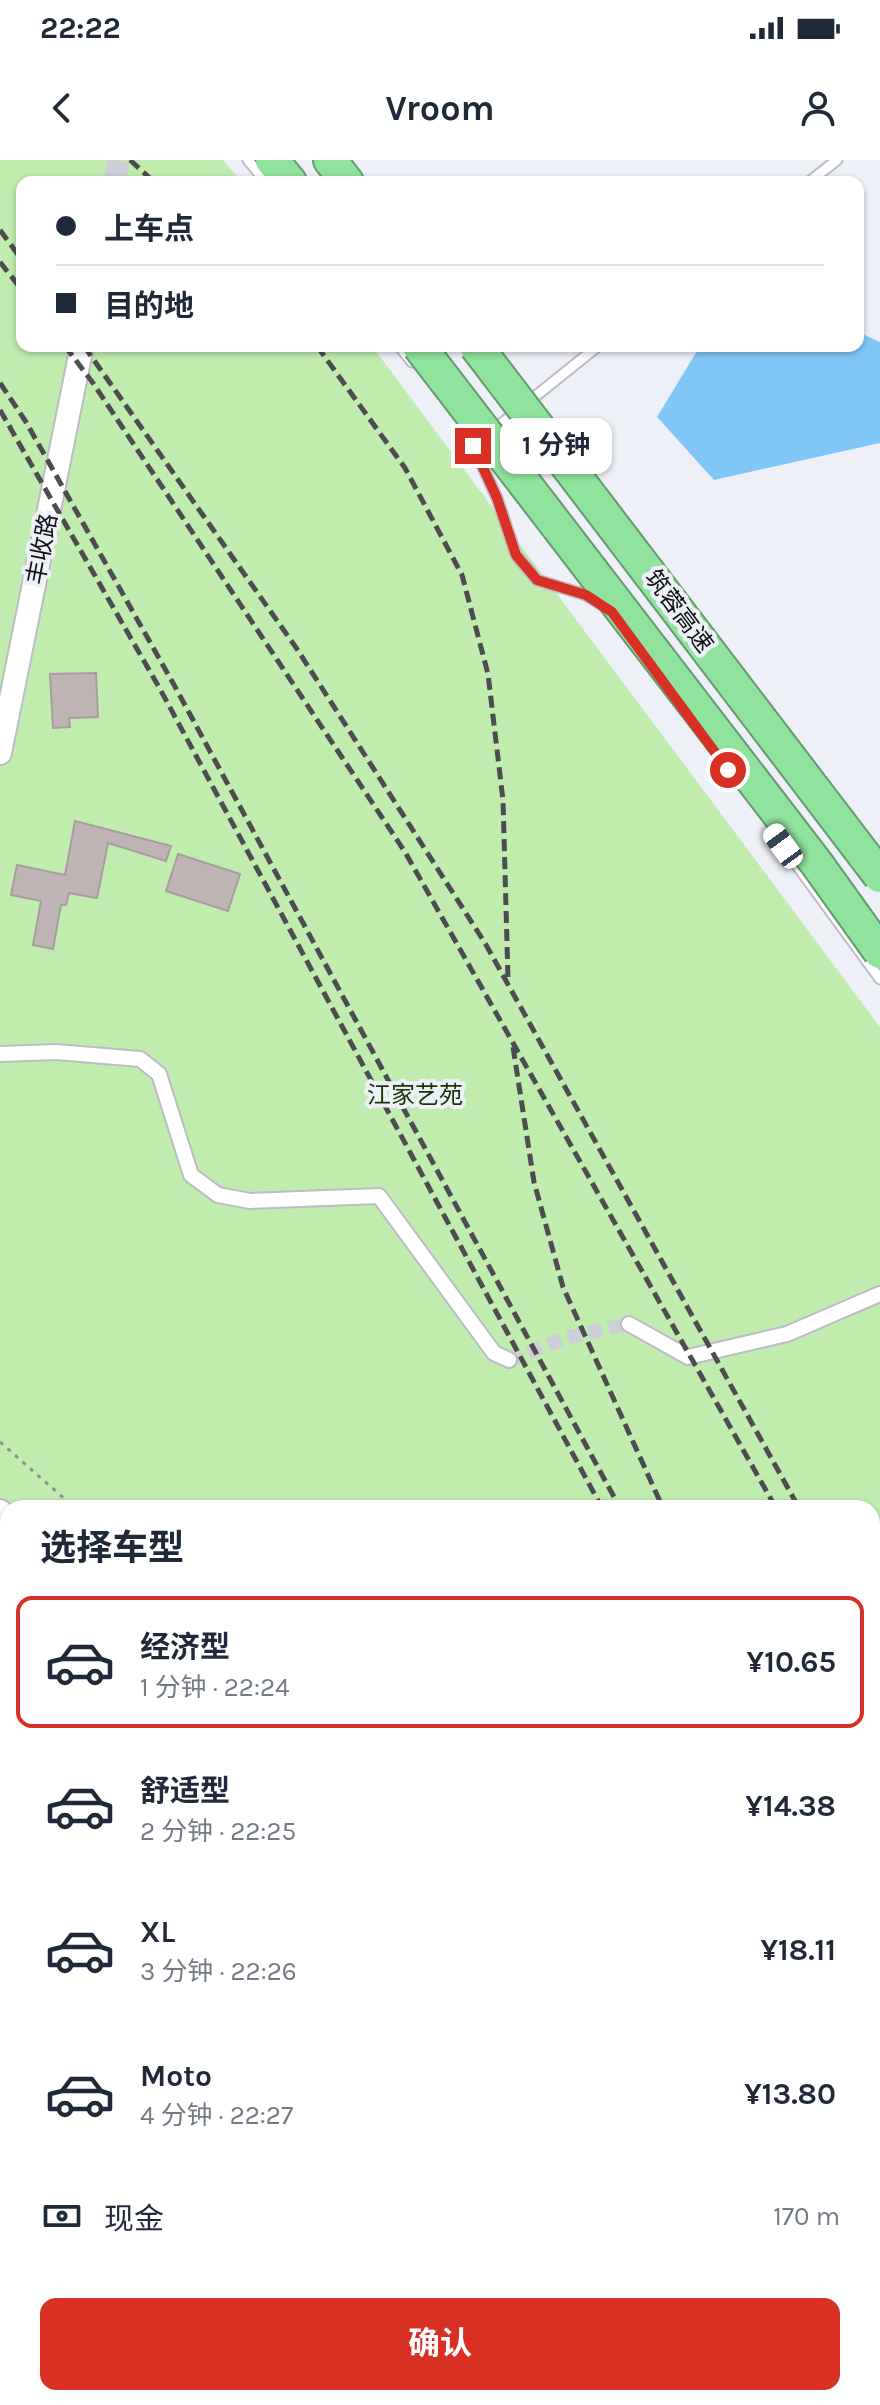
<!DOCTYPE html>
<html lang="zh">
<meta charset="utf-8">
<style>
:root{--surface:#fff;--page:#f6f6f7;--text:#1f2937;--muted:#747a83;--line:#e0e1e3;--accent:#d93025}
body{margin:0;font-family:Karla,"Noto Sans SC",sans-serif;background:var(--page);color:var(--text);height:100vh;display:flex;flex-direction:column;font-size:30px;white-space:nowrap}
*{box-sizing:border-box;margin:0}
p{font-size:26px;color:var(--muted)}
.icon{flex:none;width:44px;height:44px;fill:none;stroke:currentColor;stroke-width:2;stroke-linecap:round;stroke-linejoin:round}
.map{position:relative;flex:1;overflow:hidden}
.sheet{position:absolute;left:0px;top:1340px;width:880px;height:906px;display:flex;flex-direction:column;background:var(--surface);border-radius:24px 24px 0 0;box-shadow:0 2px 6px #0004}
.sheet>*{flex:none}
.hud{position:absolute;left:16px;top:16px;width:848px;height:176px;border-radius:16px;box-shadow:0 2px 6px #0004;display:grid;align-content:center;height:176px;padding:0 40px;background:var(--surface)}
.end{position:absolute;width:36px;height:36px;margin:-18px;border:10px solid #d93025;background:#fff;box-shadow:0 0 0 4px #fff}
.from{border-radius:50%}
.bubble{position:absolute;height:56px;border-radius:16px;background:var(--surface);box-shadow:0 2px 6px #0004;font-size:26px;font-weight:700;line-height:56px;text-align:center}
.car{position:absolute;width:24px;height:48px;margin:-24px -12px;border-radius:10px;box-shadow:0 0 6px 2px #0007;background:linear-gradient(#fff 24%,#345 0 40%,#fff 0 76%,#345 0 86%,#fff 0)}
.hud b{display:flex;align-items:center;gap:28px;height:76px;font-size:30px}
.hud b+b{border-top:2px solid var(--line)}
.hud i{width:20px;height:20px;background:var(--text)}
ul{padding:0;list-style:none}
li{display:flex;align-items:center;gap:24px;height:132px;margin:0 16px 12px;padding:0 24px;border:4px solid transparent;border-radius:16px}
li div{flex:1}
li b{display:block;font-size:30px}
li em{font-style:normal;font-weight:700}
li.on{border-color:var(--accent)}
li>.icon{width:72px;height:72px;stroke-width:1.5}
h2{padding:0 40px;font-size:36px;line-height:96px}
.pay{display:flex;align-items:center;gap:20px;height:88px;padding:0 40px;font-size:30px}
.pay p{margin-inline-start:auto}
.action{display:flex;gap:16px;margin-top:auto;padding:16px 40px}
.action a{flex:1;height:92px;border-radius:16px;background:var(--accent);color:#fff;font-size:32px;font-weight:700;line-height:92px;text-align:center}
.status{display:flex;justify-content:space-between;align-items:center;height:56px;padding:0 40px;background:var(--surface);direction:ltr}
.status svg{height:22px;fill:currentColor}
header{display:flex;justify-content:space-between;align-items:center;height:104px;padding:0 40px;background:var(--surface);font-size:36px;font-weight:700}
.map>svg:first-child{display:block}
.green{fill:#c0ecae;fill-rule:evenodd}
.water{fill:#80c7f8}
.building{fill:#bfb5b5;stroke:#a89e9e;stroke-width:2}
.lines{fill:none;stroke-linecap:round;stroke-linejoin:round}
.pedestrian-tunnel{stroke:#cdcfd6;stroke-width:14;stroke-dasharray:14 7;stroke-linecap:butt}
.tertiary-tunnel{stroke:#cdcfd6;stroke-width:22;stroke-dasharray:22 11;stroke-linecap:butt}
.service-casing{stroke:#bbbcc4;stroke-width:13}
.pedestrian-casing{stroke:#bbbcc4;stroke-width:18}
.tertiary-casing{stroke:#bbbcc4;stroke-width:26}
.motorway-casing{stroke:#649a6d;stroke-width:36}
.path{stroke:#8f9096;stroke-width:3;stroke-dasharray:4 6;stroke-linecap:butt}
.service{stroke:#fff;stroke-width:9}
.pedestrian{stroke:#fff;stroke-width:14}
.tertiary{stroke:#fff;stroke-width:22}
.motorway{stroke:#90e39d;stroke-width:32}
.rail{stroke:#4c4d51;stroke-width:5;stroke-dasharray:12 6;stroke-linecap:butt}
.motorway-bridge-casing{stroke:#649a6d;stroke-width:36;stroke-linecap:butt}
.motorway-bridge{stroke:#90e39d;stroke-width:32}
.route{stroke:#d93025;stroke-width:10}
.labels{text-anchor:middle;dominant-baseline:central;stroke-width:8;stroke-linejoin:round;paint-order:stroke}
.street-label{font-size:24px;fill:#111114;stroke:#eef0f8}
.park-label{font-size:24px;fill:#163306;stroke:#eef0f8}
</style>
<div class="status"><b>22:22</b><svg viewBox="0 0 49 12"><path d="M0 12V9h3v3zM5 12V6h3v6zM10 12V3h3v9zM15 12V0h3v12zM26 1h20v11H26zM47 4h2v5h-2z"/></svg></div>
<header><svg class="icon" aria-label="back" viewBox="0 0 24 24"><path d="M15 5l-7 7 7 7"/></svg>Vroom<svg class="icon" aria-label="person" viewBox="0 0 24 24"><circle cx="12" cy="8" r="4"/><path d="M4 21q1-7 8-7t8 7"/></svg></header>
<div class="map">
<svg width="880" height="2245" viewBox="0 0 880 2245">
<rect width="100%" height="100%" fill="#eef0f8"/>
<path class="green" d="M 0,0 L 223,0 L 242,22 L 22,22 L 22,186 L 372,186 L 880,867 L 880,2245 L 0,2245 ZM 8,1348 L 872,1348 L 872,2238 L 8,2238 Z"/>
<path class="water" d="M 858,172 L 880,182 L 880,283 L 714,320 L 657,257 L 700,186 L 858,186 Z"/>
<path class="building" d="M 96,513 L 98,557 L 69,558 L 70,567 L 53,568 L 50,514 Z
M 75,661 L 171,686 L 166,701 L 108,683 L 97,738 L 69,733 L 66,745 L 61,745 L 53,789 L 33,785 L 41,741 L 11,735 L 17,705 L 65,715 Z
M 178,694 L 240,714 L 228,751 L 166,731 Z"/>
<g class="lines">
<path class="pedestrian-tunnel" d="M 509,1200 L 566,1178 L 629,1164"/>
<path class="tertiary-tunnel" d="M 114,22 L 119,0"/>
<g class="service-casing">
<path id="service" d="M 248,0 L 266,22
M 809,22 L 837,0
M 399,186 L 412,202
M 464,266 L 497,338 L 516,395 L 537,420 L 586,435 L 602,445
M 491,272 L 598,186
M 774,674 L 880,819
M 764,2238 L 777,2245
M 809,2238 L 812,2245
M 864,2238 L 869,2245"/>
</g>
<g class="pedestrian-casing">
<path id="pedestrian" d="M 0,894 L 56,892 L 140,899 L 159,914 L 191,1015 L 218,1035 L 250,1041 L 379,1036 L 494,1193 L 509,1200
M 629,1164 L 688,1197 L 787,1174 L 880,1134"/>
</g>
<g class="tertiary-casing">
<path id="tertiary" d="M 0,593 L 82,186
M 0,1351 L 8,1358
M 0,1386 L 8,1392
M 872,2049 L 880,2061
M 872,2095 L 880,2106"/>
</g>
<g class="motorway-casing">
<path id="motorway" d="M 272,0 L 290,22
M 330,0 L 347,22"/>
</g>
<path class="path" d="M 0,1282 L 75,1348
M 0,1463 L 8,1469
M 0,1510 L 8,1515
M 872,1920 L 880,1919
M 0,2000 L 8,2001
M 568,2238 L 568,2245
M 610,2245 L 610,2238"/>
<use href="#service" class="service"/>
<use href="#pedestrian" class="pedestrian"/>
<use href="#tertiary" class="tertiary"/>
<use href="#motorway" class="motorway"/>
<path class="rail" d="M 130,0 L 154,22
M 0,70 L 22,100
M 0,102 L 22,130
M 65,186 L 93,223 L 405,692 L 776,1348
M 84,186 L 297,489 L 485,783 L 799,1348
M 317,186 L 405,308 L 462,415 L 488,514 L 503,640 L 508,819
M 0,223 L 26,262 L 173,523 L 620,1348
M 0,250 L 160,529 L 602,1348
M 513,887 L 534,1022 L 563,1127 L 663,1348
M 872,1481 L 880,1496
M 872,1520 L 880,1535
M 872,1747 L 880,1764
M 872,1812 L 880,1827
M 872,1848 L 880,1863"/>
<g class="motorway-bridge-casing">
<path id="motorway-bridge" d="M 419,186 L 817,704 L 880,792
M 476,186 L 880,716"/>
</g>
<use href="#motorway-bridge" class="motorway-bridge"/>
</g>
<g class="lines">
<path class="route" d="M 473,286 L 497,338 L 516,395 L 537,420 L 586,435 L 612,452 L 728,610"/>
</g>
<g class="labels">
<g class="street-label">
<text transform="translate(42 389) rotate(-79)">丰收路</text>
<text transform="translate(679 451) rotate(53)">筑蓉高速</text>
</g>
<g class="park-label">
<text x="415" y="935">江家艺苑</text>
</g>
</g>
</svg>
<i class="end from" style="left:728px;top:610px"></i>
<i class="end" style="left:473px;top:286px"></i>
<div class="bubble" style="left:500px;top:258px;width:112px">1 分钟</div>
<i class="car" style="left:783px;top:686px;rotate:324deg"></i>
<div class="hud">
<b><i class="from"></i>上车点</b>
<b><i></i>目的地</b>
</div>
<section class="sheet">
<h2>选择车型</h2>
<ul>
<li class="on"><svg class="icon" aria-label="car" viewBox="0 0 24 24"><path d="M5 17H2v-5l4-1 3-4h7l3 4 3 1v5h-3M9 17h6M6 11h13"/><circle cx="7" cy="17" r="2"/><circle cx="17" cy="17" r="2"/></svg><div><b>经济型</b><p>1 分钟 · 22:24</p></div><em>¥10.65</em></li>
<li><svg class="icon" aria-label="car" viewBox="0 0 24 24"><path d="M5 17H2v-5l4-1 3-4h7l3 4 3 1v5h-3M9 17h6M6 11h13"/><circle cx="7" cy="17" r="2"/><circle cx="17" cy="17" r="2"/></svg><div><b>舒适型</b><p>2 分钟 · 22:25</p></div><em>¥14.38</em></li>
<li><svg class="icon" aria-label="car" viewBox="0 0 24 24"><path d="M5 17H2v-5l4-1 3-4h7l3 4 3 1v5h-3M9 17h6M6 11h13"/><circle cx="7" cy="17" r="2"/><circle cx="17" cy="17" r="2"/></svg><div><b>XL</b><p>3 分钟 · 22:26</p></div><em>¥18.11</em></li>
<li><svg class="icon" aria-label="car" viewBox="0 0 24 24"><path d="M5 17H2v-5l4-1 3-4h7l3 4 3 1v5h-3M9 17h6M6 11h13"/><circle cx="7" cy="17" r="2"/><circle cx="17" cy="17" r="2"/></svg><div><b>Moto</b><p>4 分钟 · 22:27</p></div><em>¥13.80</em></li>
</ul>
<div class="pay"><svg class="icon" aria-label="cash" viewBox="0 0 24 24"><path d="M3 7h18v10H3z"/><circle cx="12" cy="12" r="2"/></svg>现金<p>170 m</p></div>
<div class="action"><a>确认</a></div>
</section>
</div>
